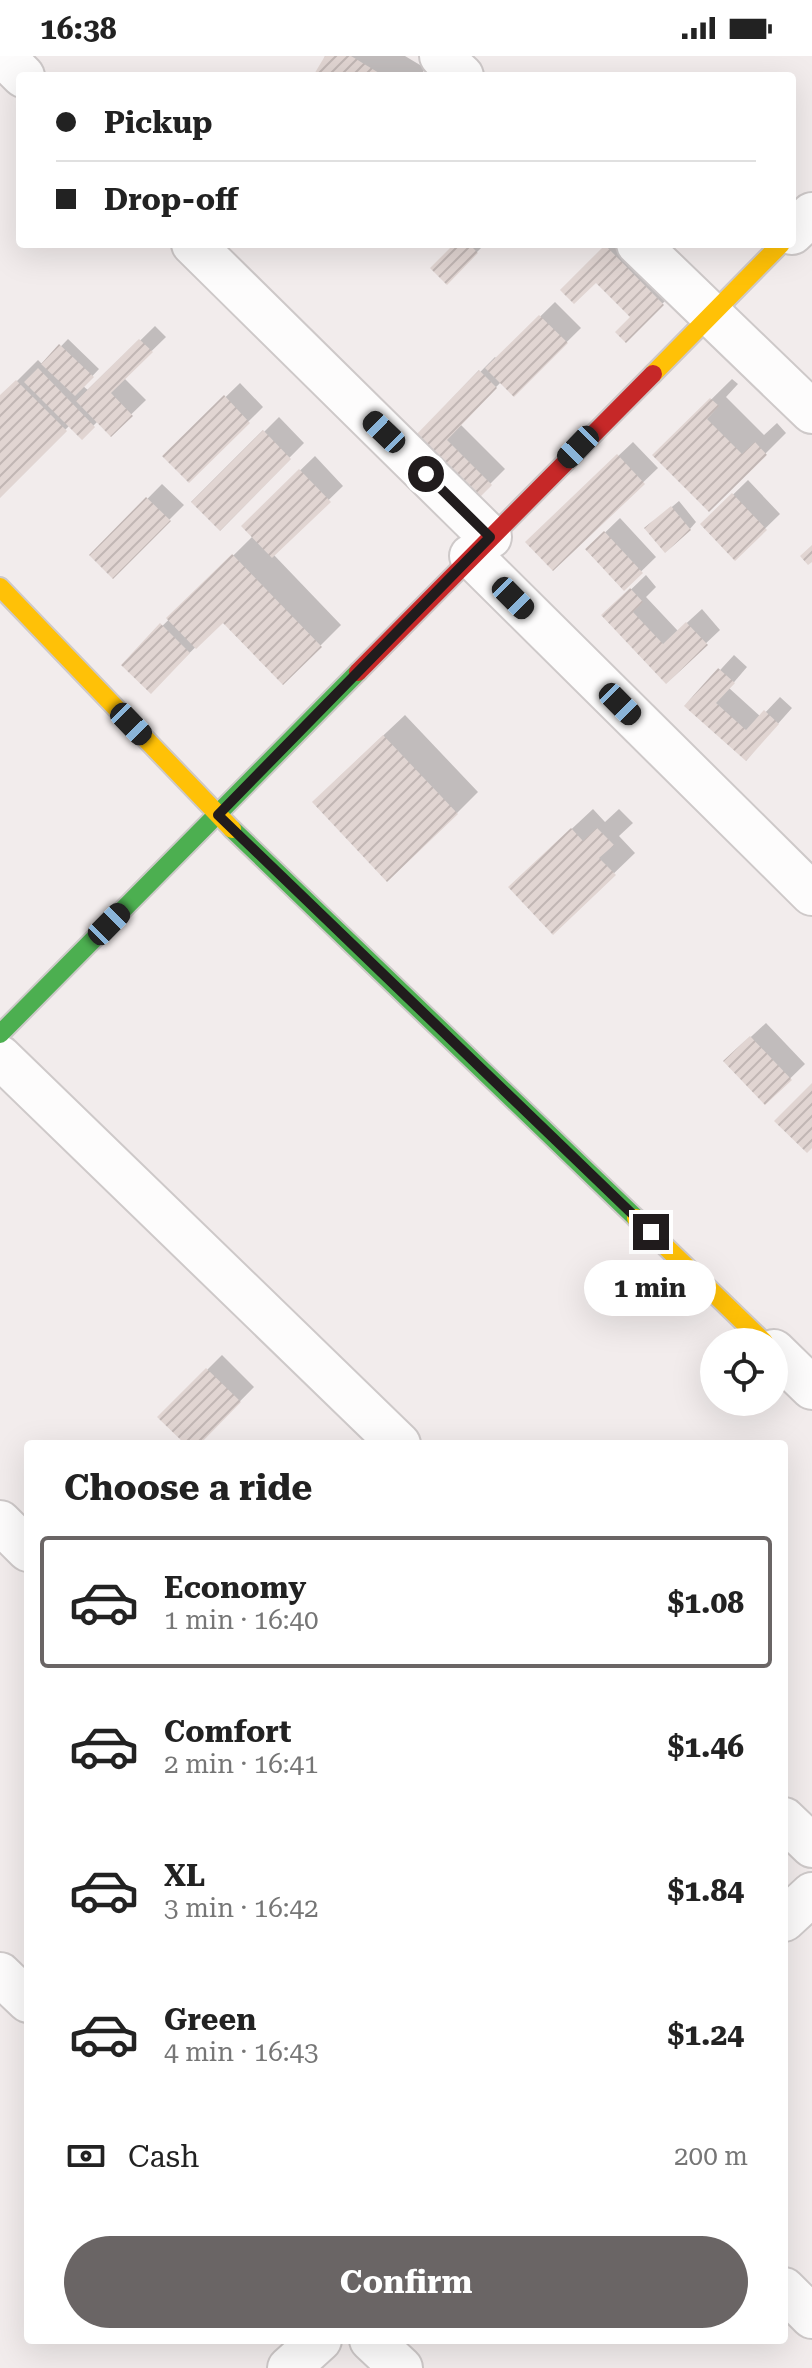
<!DOCTYPE html>
<meta charset="utf-8">
<style>
:root{--surface:#fff;--page:#f2f2f2;--text:#222;--muted:#767676;--line:#e0e0e0;--accent:#6a6565}
body{margin:0;font-family:"Roboto Serif",serif;background:var(--page);color:var(--text);height:100vh;display:flex;flex-direction:column;font-size:30px;white-space:nowrap}
*{box-sizing:border-box;margin:0}
p{font-size:26px;color:var(--muted)}
.icon{flex:none;width:44px;height:44px;fill:none;stroke:currentColor;stroke-width:2;stroke-linecap:round;stroke-linejoin:round}
.map{position:relative;flex:1;overflow:hidden}
.panel{position:absolute;left:24px;top:1384px;width:764px;height:904px;display:flex;flex-direction:column;background:var(--surface);border-radius:8px;box-shadow:0 8px 32px #0002}
.panel>*{flex:none}
.top-card{position:absolute;left:16px;top:16px;width:780px;height:176px;border-radius:8px;box-shadow:0 8px 32px #0002;display:grid;align-content:center;height:176px;padding:0 40px;background:var(--surface)}
.controls{position:absolute;left:700px;top:1272px;display:grid;gap:16px}
.controls a{display:grid;place-items:center;width:88px;height:88px;border-radius:50%;background:var(--surface);box-shadow:0 8px 32px #0002;font-size:40px}
.end{position:absolute;width:36px;height:36px;margin:-18px;border:10px solid #211c1d;background:#fff;box-shadow:0 0 0 4px #fff}
.from{border-radius:50%}
.bubble{position:absolute;height:56px;border-radius:28px;background:var(--surface);box-shadow:0 8px 32px #0002;font-size:26px;font-weight:700;line-height:56px;text-align:center}
.car{position:absolute;width:24px;height:48px;margin:-24px -12px;border-radius:10px;box-shadow:0 0 6px 2px #0007;background:linear-gradient(#222 24%,#8ab4d8 0 40%,#222 0 76%,#8ab4d8 0 86%,#222 0)}
.top-card b{display:flex;align-items:center;gap:28px;height:76px;font-size:30px}
.top-card b+b{border-top:2px solid var(--line)}
.top-card i{width:20px;height:20px;background:var(--text)}
ul{padding:0;list-style:none}
li{display:flex;align-items:center;gap:24px;height:132px;margin:0 16px 12px;padding:0 24px;border:4px solid transparent;border-radius:8px}
li div{flex:1}
li b{display:block;font-size:30px}
li em{font-style:normal;font-weight:700}
li.active{border-color:var(--accent)}
li>.icon{width:72px;height:72px;stroke-width:1.5}
h2{padding:0 40px;font-size:36px;line-height:96px}
.pay{display:flex;align-items:center;gap:20px;height:88px;padding:0 40px;font-size:30px}
.pay p{margin-inline-start:auto}
.action{display:flex;gap:16px;margin-top:auto;padding:16px 40px}
.action a{flex:1;height:92px;border-radius:48px;background:var(--accent);color:#fff;font-size:32px;font-weight:700;line-height:92px;text-align:center}
.status{display:flex;justify-content:space-between;align-items:center;height:56px;padding:0 40px;background:var(--surface);direction:ltr}
.status svg{height:22px;fill:currentColor}
.map>svg:first-child{display:block}
.shadow{fill:#0003}
.building{fill:url(#building-hatch)}
.lines{fill:none;stroke-linecap:round;stroke-linejoin:round}
.street-casing{stroke:#cec9c9;stroke-width:46}
.fast-casing{stroke:#cec9c9;stroke-width:22}
.slow-casing{stroke:#cec9c9;stroke-width:22}
.jam-casing{stroke:#cec9c9;stroke-width:22}
.street{stroke:#fdfcfc;stroke-width:42}
.fast{stroke:#4caf50;stroke-width:18}
.slow{stroke:#ffc107;stroke-width:18}
.jam{stroke:#c62828;stroke-width:18}
.route{stroke:#211c1d;stroke-width:10}
</style>
<div class="status"><b>16:38</b><svg viewBox="0 0 49 12"><path d="M0 12V9h3v3zM5 12V6h3v6zM10 12V3h3v9zM15 12V0h3v12zM26 1h20v11H26zM47 4h2v5h-2z"/></svg></div>
<div class="map">
<svg width="812" height="2312" viewBox="0 0 812 2312">
<defs>
<pattern id="building-hatch" width="6" height="6" patternUnits="userSpaceOnUse" patternTransform="scale(2)"><rect width="6" height="6" fill="#e1d5d2"/><path d="M-1 1l2-2M0 6l6-6M5 7l2-2" fill="none" stroke="#c1b6b4"/></pattern>
</defs>
<rect width="100%" height="100%" fill="#f2ecec"/>
<path class="shadow" d="M 327,0 L 405,0 L 425,12 L 421,20 L 315,20 Z
M 457,188 L 484,189 L 447,226 Z
M 609,188 L 632,188 L 677,233 L 626,284 L 632,261 L 596,224 L 563,234 Z
M 555,246 L 581,272 L 514,338 L 501,326 L 460,368 L 505,413 L 477,441 L 416,381 L 495,301 L 497,303 Z
M 155,270 L 166,281 L 124,322 L 146,344 L 111,378 L 98,365 L 82,381 L 70,369 L 0,439 L 0,342 L 38,304 L 43,309 L 68,283 L 99,313 L 83,330 L 89,335 Z
M 732,323 L 738,328 L 726,341 L 764,379 L 777,367 L 786,377 L 709,454 L 655,399 Z
M 240,327 L 263,351 L 189,424 L 165,400 Z
M 279,361 L 304,387 L 220,472 L 194,446 Z
M 633,386 L 658,412 L 553,513 L 542,472 Z
M 315,400 L 343,430 L 273,498 L 341,569 L 283,627 L 223,564 L 151,635 L 123,609 L 253,480 L 243,470 Z
M 748,424 L 780,458 L 735,502 L 703,468 Z
M 162,428 L 184,449 L 113,520 L 92,499 Z
M 679,445 L 696,466 L 690,473 L 654,466 Z
M 620,462 L 656,501 L 624,532 L 588,493 Z
M 646,519 L 656,531 L 646,541 L 678,575 L 702,553 L 720,574 L 666,625 L 619,545 Z
M 734,599 L 747,611 L 729,632 L 761,661 L 780,641 L 792,652 L 760,688 L 687,650 Z
M 405,659 L 478,736 L 457,757 L 335,725 Z
M 593,753 L 605,766 L 619,753 L 633,767 L 619,780 L 635,797 L 553,876 L 531,811 Z
M 766,967 L 805,1008 L 765,1047 L 740,991 Z
M 222,1299 L 254,1331 L 198,1388 L 187,1388 L 160,1361 Z"/>
<path class="building" d="M 325,0 L 351,0 L 384,20 L 313,20 Z
M 454,188 L 469,188 L 478,197 L 447,229 L 430,212 Z
M 605,189 L 664,249 L 626,287 L 615,276 L 630,261 L 596,227 L 574,248 L 560,234 Z
M 539,259 L 568,287 L 514,341 L 485,312 Z
M 139,283 L 153,296 L 111,337 L 133,360 L 111,381 L 76,345 Z
M 59,288 L 94,321 L 75,340 L 41,308 Z
M 38,312 L 95,371 L 82,384 L 24,326 Z
M 479,314 L 497,332 L 447,384 L 492,429 L 477,444 L 414,381 Z
M 16,324 L 67,375 L 0,442 L 0,339 Z
M 224,339 L 250,367 L 189,427 L 162,400 Z
M 710,342 L 719,350 L 707,363 L 742,398 L 755,386 L 767,399 L 709,456 L 652,399 Z
M 263,374 L 291,403 L 220,475 L 191,446 Z
M 617,398 L 645,428 L 553,515 L 525,486 Z
M 299,413 L 331,446 L 272,502 L 241,470 Z
M 732,437 L 767,474 L 735,505 L 700,468 Z
M 146,441 L 171,465 L 113,523 L 89,499 Z
M 671,450 L 691,474 L 665,497 L 644,472 Z
M 604,475 L 643,517 L 624,535 L 585,493 Z
M 812,489 L 812,506 L 808,509 L 800,500 Z
M 232,498 L 322,591 L 283,629 L 223,567 L 196,593 L 166,562 Z
M 630,532 L 643,546 L 633,556 L 663,588 L 686,566 L 708,589 L 666,628 L 601,559 Z
M 160,567 L 190,597 L 151,638 L 121,609 Z
M 718,612 L 735,627 L 716,647 L 746,674 L 764,654 L 779,668 L 746,705 L 684,650 Z
M 383,679 L 458,758 L 387,826 L 312,746 Z
M 571,772 L 583,785 L 597,772 L 614,789 L 599,802 L 616,819 L 553,879 L 508,831 Z
M 750,980 L 792,1024 L 765,1049 L 723,1005 Z
M 812,1027 L 812,1092 L 807,1097 L 774,1065 Z
M 206,1312 L 241,1346 L 200,1388 L 185,1388 L 157,1361 Z"/>
<g class="lines">
<g class="street-casing">
<path id="street" d="M 3,0 L 23,20
M 441,0 L 462,20
M 792,177 L 812,158
M 193,188 L 490,481
M 638,188 L 812,356
M 471,500 L 812,838
M 0,1001 L 399,1388
M 774,1295 L 812,1332
M 0,1466 L 28,1494
M 784,1763 L 812,1790
M 784,1864 L 812,1838
M 0,1918 L 28,1945
M 784,2233 L 812,2261
M 371,2284 L 401,2312
M 289,2312 L 320,2284"/>
</g>
<g class="fast-casing">
<path id="fast" d="M 232,773 L 636,1162
M 0,978 L 358,616"/>
</g>
<g class="slow-casing">
<path id="slow" d="M 653,318 L 781,188
M 0,531 L 232,773
M 636,1162 L 764,1286"/>
</g>
<g class="jam-casing">
<path id="jam" d="M 358,616 L 653,318"/>
</g>
<use href="#street" class="street"/>
<use href="#fast" class="fast"/>
<use href="#slow" class="slow"/>
<use href="#jam" class="jam"/>
</g>
<g class="lines">
<path class="route" d="M 426,418 L 490,481 L 218,759 L 651,1176"/>
</g>
</svg>
<div class="controls">
<a><svg class="icon" aria-label="locate" viewBox="0 0 24 24"><circle cx="12" cy="12" r="6"/><path d="M12 2v4M12 18v4M2 12h4M18 12h4"/></svg></a>
</div>
<i class="end from" style="left:426px;top:418px"></i>
<i class="end" style="left:651px;top:1176px"></i>
<div class="bubble" style="left:584px;top:1204px;width:132px">1 min</div>
<i class="car" style="left:384px;top:376px;rotate:314deg"></i>
<i class="car" style="left:578px;top:391px;rotate:224deg"></i>
<i class="car" style="left:513px;top:542px;rotate:135deg"></i>
<i class="car" style="left:620px;top:648px;rotate:135deg"></i>
<i class="car" style="left:131px;top:668px;rotate:136deg"></i>
<i class="car" style="left:109px;top:868px;rotate:45deg"></i>
<div class="top-card">
<b><i class="from"></i>Pickup</b>
<b><i></i>Drop-off</b>
</div>
<section class="panel">
<h2>Choose a ride</h2>
<ul>
<li class="active"><svg class="icon" aria-label="car" viewBox="0 0 24 24"><path d="M5 17H2v-5l4-1 3-4h7l3 4 3 1v5h-3M9 17h6M6 11h13"/><circle cx="7" cy="17" r="2"/><circle cx="17" cy="17" r="2"/></svg><div><b>Economy</b><p>1 min · 16:40</p></div><em>$1.08</em></li>
<li><svg class="icon" aria-label="car" viewBox="0 0 24 24"><path d="M5 17H2v-5l4-1 3-4h7l3 4 3 1v5h-3M9 17h6M6 11h13"/><circle cx="7" cy="17" r="2"/><circle cx="17" cy="17" r="2"/></svg><div><b>Comfort</b><p>2 min · 16:41</p></div><em>$1.46</em></li>
<li><svg class="icon" aria-label="car" viewBox="0 0 24 24"><path d="M5 17H2v-5l4-1 3-4h7l3 4 3 1v5h-3M9 17h6M6 11h13"/><circle cx="7" cy="17" r="2"/><circle cx="17" cy="17" r="2"/></svg><div><b>XL</b><p>3 min · 16:42</p></div><em>$1.84</em></li>
<li><svg class="icon" aria-label="car" viewBox="0 0 24 24"><path d="M5 17H2v-5l4-1 3-4h7l3 4 3 1v5h-3M9 17h6M6 11h13"/><circle cx="7" cy="17" r="2"/><circle cx="17" cy="17" r="2"/></svg><div><b>Green</b><p>4 min · 16:43</p></div><em>$1.24</em></li>
</ul>
<div class="pay"><svg class="icon" aria-label="cash" viewBox="0 0 24 24"><path d="M3 7h18v10H3z"/><circle cx="12" cy="12" r="2"/></svg>Cash<p>200 m</p></div>
<div class="action"><a>Confirm</a></div>
</section>
</div>
